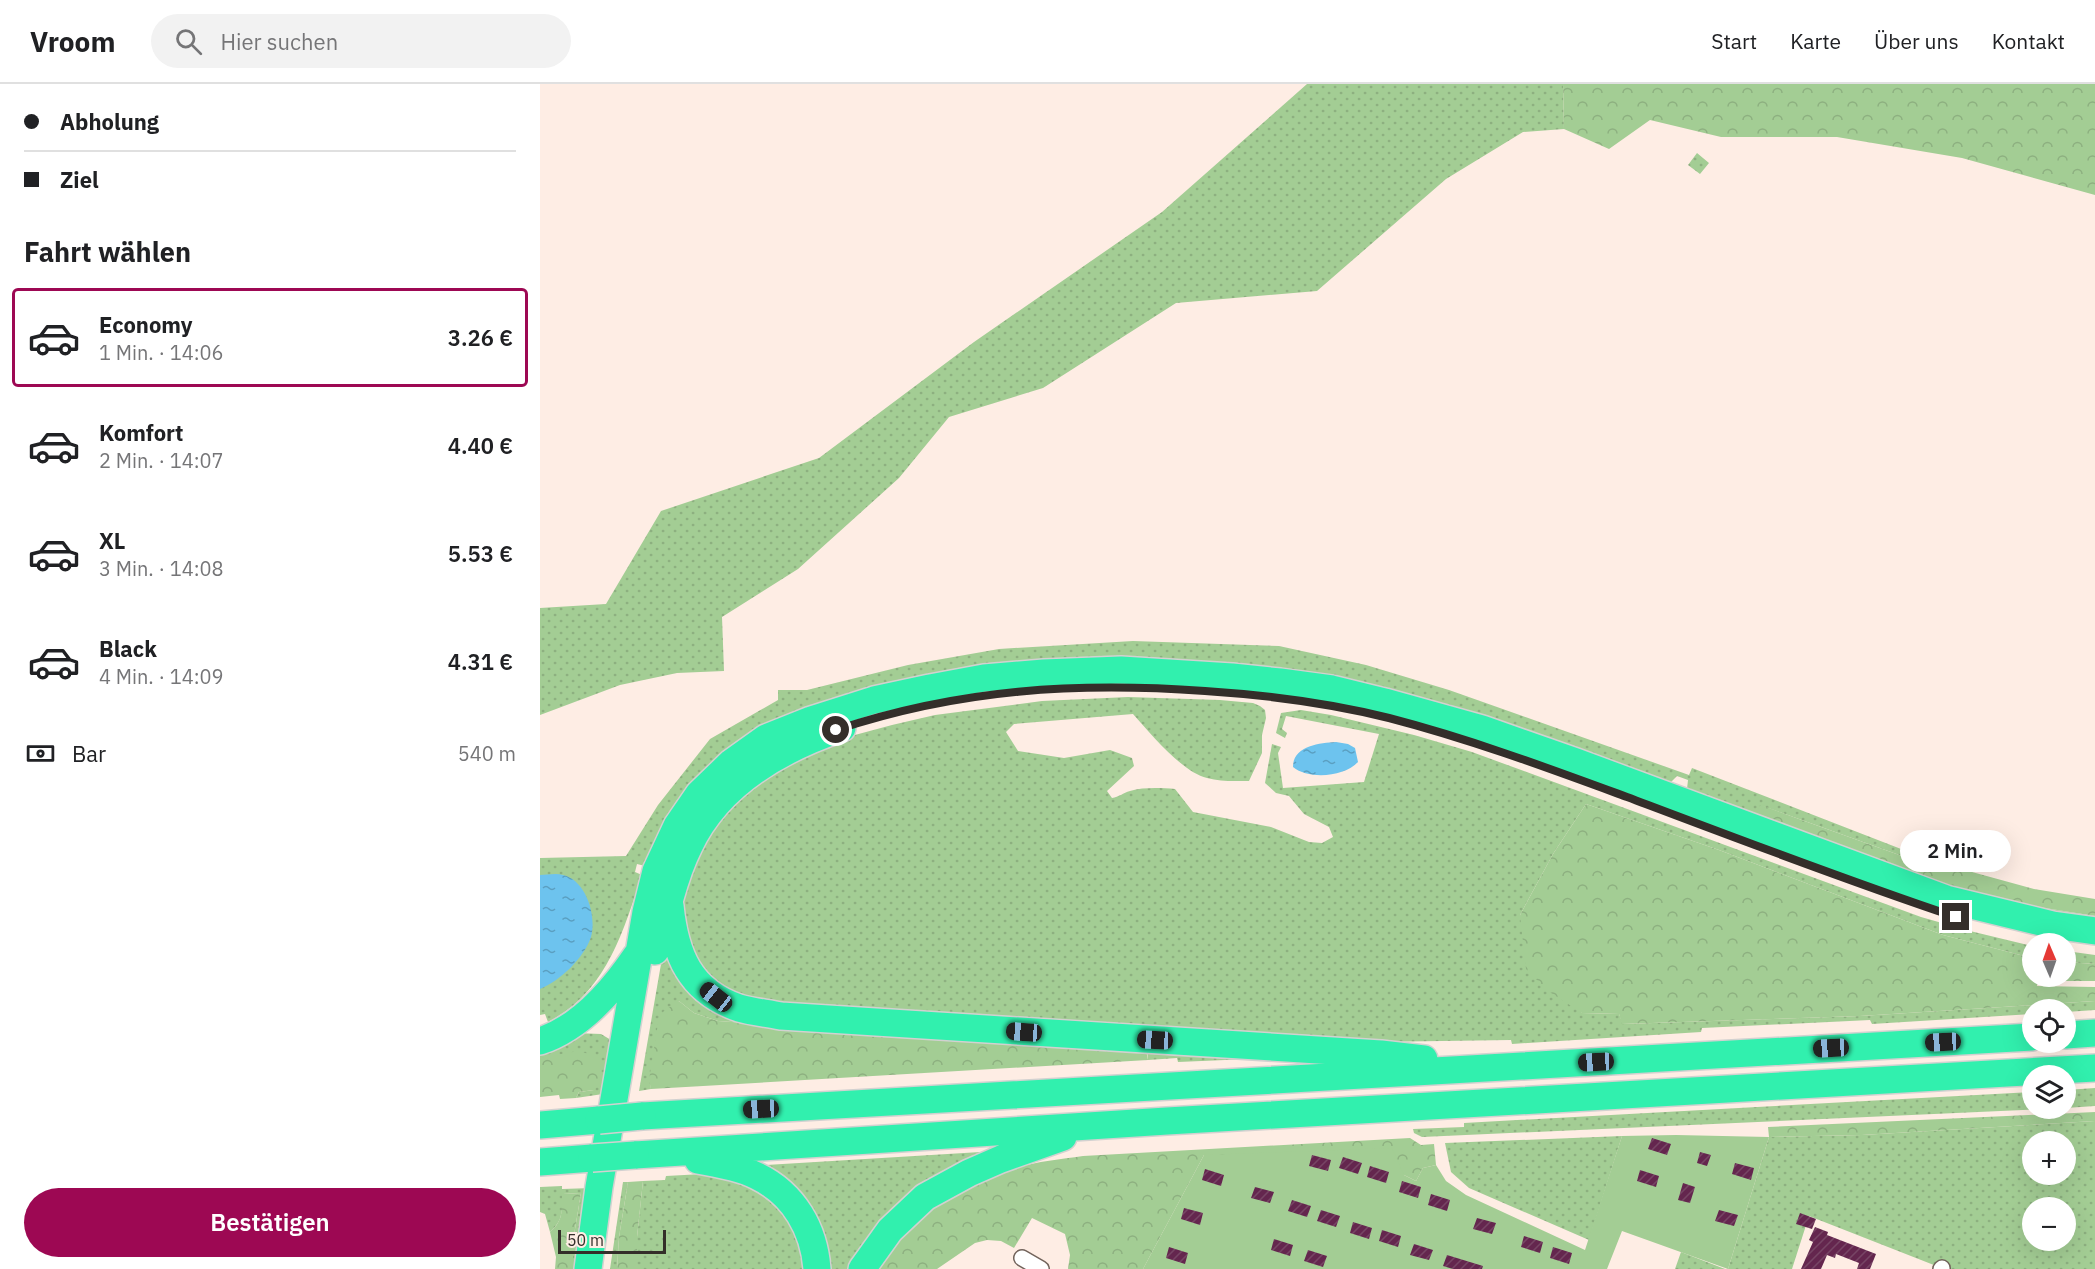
<!DOCTYPE html>
<html lang="de">
<meta charset="utf-8">
<style>
:root{--surface:#fff;--page:#f2f2f2;--text:#202124;--muted:#757577;--line:#e0e0e0;--accent:#9d0853}
body{margin:0;font-family:"IBM Plex Sans",sans-serif;background:var(--page);color:var(--text);height:100vh;display:flex;flex-direction:column;font-size:22px;white-space:nowrap}
*{box-sizing:border-box;margin:0}
p{font-size:20px;color:var(--muted)}
.icon{flex:none;width:33px;height:33px;fill:none;stroke:currentColor;stroke-width:2;stroke-linecap:round;stroke-linejoin:round}
.map{position:relative;flex:1;overflow:hidden}
.details{display:flex;flex-direction:column;background:var(--surface);width:540px}
.details>*{flex:none}
.guide{display:grid;align-content:center;height:132px;padding:0 24px;background:var(--surface)}
.needle{width:39px;rotate:358deg}
.buttons{position:absolute;left:1482px;top:849px;display:grid;gap:12px}
.buttons a{display:grid;place-items:center;width:54px;height:54px;border-radius:50%;background:var(--surface);box-shadow:0 6px 24px #0002;font-size:30px}
.scale{position:absolute;left:18px;bottom:15px;width:108px;box-sizing:border-box;padding-left:6px;border:3px solid #342e2a;border-top:0;font-size:16px;line-height:21px;white-space:nowrap;color:#342e2a;-webkit-text-stroke:4px #feede4;paint-order:stroke}
.end{position:absolute;width:27px;height:27px;margin:-14px;border:8px solid #342e2a;background:#fff;box-shadow:0 0 0 3px #fff}
.from{border-radius:50%}
.bubble{position:absolute;height:42px;border-radius:21px;background:var(--surface);box-shadow:0 6px 24px #0002;font-size:20px;font-weight:600;line-height:42px;text-align:center}
.car{position:absolute;width:18px;height:36px;margin:-18px -9px;border-radius:8px;box-shadow:0 0 4px 2px #0007;background:linear-gradient(#222 24%,#8ab4d8 0 40%,#222 0 76%,#8ab4d8 0 86%,#222 0)}
.guide b{display:flex;align-items:center;gap:21px;height:57px;font-size:22px}
.guide b+b{border-top:2px solid var(--line)}
.guide i{width:15px;height:15px;background:var(--text)}
ul{padding:0;list-style:none}
li{display:flex;align-items:center;gap:18px;height:99px;margin:0 12px 9px;padding:0 12px;border:3px solid transparent;border-radius:6px}
li div{flex:1}
li b{display:block;font-size:22px}
li em{font-style:normal;font-weight:600}
li.current{border-color:var(--accent)}
li>.icon{width:54px;height:54px;stroke-width:1.5}
h2{padding:0 24px;font-size:27px;line-height:72px}
.pay{display:flex;align-items:center;gap:15px;height:66px;padding:0 24px;font-size:22px}
.pay p{margin-inline-start:auto}
.action{display:flex;gap:12px;margin-top:auto;padding:12px 24px}
.action a{flex:1;height:69px;border-radius:36px;background:var(--accent);color:#fff;font-size:24px;font-weight:600;line-height:69px;text-align:center}
header{display:flex;align-items:center;gap:36px;box-sizing:border-box;height:84px;padding:0 30px;background:var(--surface);border-bottom:2px solid var(--line)}
header strong{font-size:28px}
nav{display:flex;gap:33px;margin-inline-start:auto;font-size:21px}
.search{width:420px;height:54px;background:var(--page);display:flex;align-items:center;gap:15px;box-sizing:border-box;padding:0 21px;border-radius:33px;color:var(--muted);font-size:22px}
main{display:flex;flex:1;min-height:0}
.map>svg:first-child{display:block}
.grass{fill:url(#grass-dots);fill-rule:evenodd}
.forest{fill:url(#forest-crowns)}
.green{fill:#a3cd94}
.water{fill:url(#water-ripples)}
.building{fill:url(#building-hatch)}
.lines{fill:none;stroke-linecap:round;stroke-linejoin:round}
.minor-casing{stroke:#72635b;stroke-width:18}
.motorway-casing{stroke:#d2d1d0;stroke-width:30}
.minor{stroke:#fff;stroke-width:15}
.motorway{stroke:#31f0ae;stroke-width:27}
.motorway-bridge-casing{stroke:#d2d1d0;stroke-width:30;stroke-linecap:butt}
.motorway-bridge{stroke:#31f0ae;stroke-width:27}
.route{stroke:#342e2a;stroke-width:8}
</style>
<header>
<strong>Vroom</strong>
<div class="search"><svg class="icon" aria-label="search" viewBox="0 0 24 24"><circle cx="10" cy="10" r="6"/><path d="M15 15l6 6"/></svg>Hier suchen</div>
<nav><a>Start</a><a>Karte</a><a>Über uns</a><a>Kontakt</a></nav>
</header>
<main>
<section class="details">
<div class="guide">
<b><i class="from"></i>Abholung</b>
<b><i></i>Ziel</b>
</div>
<h2>Fahrt wählen</h2>
<ul>
<li class="current"><svg class="icon" aria-label="car" viewBox="0 0 24 24"><path d="M5 17H2v-5l4-1 3-4h7l3 4 3 1v5h-3M9 17h6M6 11h13"/><circle cx="7" cy="17" r="2"/><circle cx="17" cy="17" r="2"/></svg><div><b>Economy</b><p>1 Min. · 14:06</p></div><em>3.26 €</em></li>
<li><svg class="icon" aria-label="car" viewBox="0 0 24 24"><path d="M5 17H2v-5l4-1 3-4h7l3 4 3 1v5h-3M9 17h6M6 11h13"/><circle cx="7" cy="17" r="2"/><circle cx="17" cy="17" r="2"/></svg><div><b>Komfort</b><p>2 Min. · 14:07</p></div><em>4.40 €</em></li>
<li><svg class="icon" aria-label="car" viewBox="0 0 24 24"><path d="M5 17H2v-5l4-1 3-4h7l3 4 3 1v5h-3M9 17h6M6 11h13"/><circle cx="7" cy="17" r="2"/><circle cx="17" cy="17" r="2"/></svg><div><b>XL</b><p>3 Min. · 14:08</p></div><em>5.53 €</em></li>
<li><svg class="icon" aria-label="car" viewBox="0 0 24 24"><path d="M5 17H2v-5l4-1 3-4h7l3 4 3 1v5h-3M9 17h6M6 11h13"/><circle cx="7" cy="17" r="2"/><circle cx="17" cy="17" r="2"/></svg><div><b>Black</b><p>4 Min. · 14:09</p></div><em>4.31 €</em></li>
</ul>
<div class="pay"><svg class="icon" aria-label="cash" viewBox="0 0 24 24"><path d="M3 7h18v10H3z"/><circle cx="12" cy="12" r="2"/></svg>Bar<p>540 m</p></div>
<div class="action"><a>Bestätigen</a></div>
</section>
<div class="map">
<svg width="1555" height="1185" viewBox="0 0 1555 1185">
<defs>
<pattern id="grass-dots" width="8" height="8" patternUnits="userSpaceOnUse" patternTransform="scale(1.5)"><rect width="8" height="8" fill="#a3cd94"/><path d="M2 2h.1M6 6h.1" fill="none" stroke="#8db080" stroke-width="1.8" stroke-linecap="round"/></pattern>
<pattern id="forest-crowns" width="20" height="18" patternUnits="userSpaceOnUse" patternTransform="scale(1.5)"><rect width="20" height="18" fill="#a3cd94"/><path d="M2 6a3 3 0 1 1 6 0M12 15a3 3 0 1 1 6 0" fill="none" stroke="#8db080"/></pattern>
<pattern id="water-ripples" width="26" height="14" patternUnits="userSpaceOnUse" patternTransform="scale(1.5)"><rect width="26" height="14" fill="#6dc3ee"/><path d="M2 4q2-2 4 0t4 0M15 11q2-2 4 0t4 0" fill="none" stroke="#5a9fc1"/></pattern>
<pattern id="building-hatch" width="6" height="6" patternUnits="userSpaceOnUse" patternTransform="scale(1.5)"><rect width="6" height="6" fill="#64264e"/><path d="M-1 1l2-2M0 6l6-6M5 7l2-2" fill="none" stroke="#774565"/></pattern>
</defs>
<rect width="100%" height="100%" fill="#feede4"/>
<path class="grass" d="M 767,0 L 1023,0 L 1024,45 L 983,48 L 906,95 L 777,207 L 636,219 L 503,304 L 409,333 L 359,394 L 258,485 L 182,533 L 184,587 L 137,589 L 80,601 L 0,631 L 0,524 L 66,520 L 121,427 L 279,374 L 434,258 L 622,128 Z
M 1157,69 L 1169,79 L 1160,90 L 1148,81 Z
M 593,557 L 739,562 L 826,581 L 909,606 L 1149,691 L 1152,684 L 1392,777 L 1390,782 L 1220,721 L 1486,821 L 1555,832 L 1555,838 L 1406,807 L 1185,725 L 1147,705 L 1148,696 L 1137,692 L 1131,698 L 1108,695 L 946,639 L 585,579 L 203,654 C 191,664 178,673 166,683 C 138,708 116,747 105,782 L 97,780 L 95,788 L 102,791 C 83,848 66,909 8,938 L 5,930 L 0,931 L 0,774 L 86,772 L 118,721 L 170,655 L 238,616 L 238,606 L 267,606 L 368,581 L 459,565 Z
M 588,613 L 680,616 L 713,619 L 720,622 L 725,626 L 726,634 L 722,651 L 722,669 L 709,697 C 695,697 681,698 667,694 C 642,688 611,650 593,630 L 474,640 L 466,648 L 478,667 L 524,674 L 570,666 L 592,674 L 594,682 L 567,707 L 572,714 C 579,713 583,709 590,707 C 604,703 621,704 635,705 L 653,728 L 731,743 L 769,758 L 782,759 L 793,753 L 789,743 L 764,730 L 749,712 L 736,709 L 725,699 L 732,660 L 741,663 L 738,669 L 743,704 L 824,698 L 839,650 L 746,632 L 742,645 L 747,649 L 745,654 L 736,649 L 741,629 L 761,626 L 791,631 L 874,651 L 932,668 L 1381,833 L 1430,847 L 1492,862 L 1492,874 L 1403,851 L 1179,766 L 1046,720 L 1013,770 L 980,831 L 1042,929 L 1079,930 L 1083,940 L 1320,932 L 1555,917 L 1555,926 L 1526,928 L 1526,926 L 1492,926 L 1492,930 L 1332,940 L 1330,936 L 1162,944 L 1161,948 L 972,960 L 971,956 L 833,958 L 202,920 L 150,878 L 138,829 L 159,763 L 209,701 L 300,655 L 352,641 L 395,631 L 502,617 Z
M 125,857 L 163,912 L 752,973 L 638,978 L 637,974 L 608,976 L 607,966 L 465,960 L 453,956 L 178,937 L 154,929 L 139,917 L 110,996 L 111,1005 L 99,1007 Z
M 1526,867 L 1555,871 L 1555,880 L 1526,878 Z
M 35,949 L 61,950 L 71,956 L 63,1010 L 36,1014 L 39,1008 L 54,1006 L 0,974 L 0,965 Z
M 1555,1004 L 1555,1022 L 1526,1024 L 1526,1006 Z
M 1492,1008 L 1492,1024 L 1507,1025 L 882,1053 L 874,1049 L 873,1045 L 924,1043 L 924,1039 Z
M 1555,1037 L 1555,1185 L 1404,1185 L 1269,1132 L 1252,1185 L 1188,1185 L 1229,1053 L 1322,1051 ZM 1492,1058 L 1526,1058 L 1526,1090 L 1492,1090 ZM 1492,1124 L 1526,1124 L 1526,1156 L 1492,1156 Z
M 1082,1052 L 1049,1156 L 929,1104 L 911,1088 L 905,1059 Z
M 457,1067 L 310,1185 L 282,1185 L 211,1082 Z
M 181,1089 L 244,1119 L 270,1185 L 97,1185 L 97,1153 L 103,1097 L 125,1096 L 126,1092 Z
M 83,1098 L 88,1098 L 79,1153 L 77,1185 L 70,1185 Z
M 22,1102 L 22,1105 L 52,1104 L 41,1185 L 33,1185 L 33,1157 L 41,1109 L 23,1110 C 22,1127 23,1137 10,1148 L 5,1130 L 0,1128 L 0,1103 Z
M 1141,1168 L 1185,1185 L 1135,1185 Z"/>
<path class="forest" d="M 1023,0 L 1555,0 L 1555,111 L 1422,74 L 1297,53 L 1181,53 L 1110,36 L 1069,65 L 1024,45 Z
M 1046,720 L 1179,766 L 1403,851 L 1492,874 L 1492,892 L 1526,892 L 1526,878 L 1555,880 L 1555,897 L 1498,897 L 1497,902 L 1555,903 L 1555,917 L 1320,932 L 1082,940 L 1079,930 L 1042,929 L 1008,907 L 986,885 L 980,831 L 1013,770 Z
M 1220,721 L 1390,782 L 1392,777 L 1494,805 L 1555,815 L 1555,832 L 1486,821 L 1386,793 L 1217,731 Z
M 139,917 L 154,929 L 178,937 L 453,956 L 465,960 L 606,966 L 608,976 L 111,1005 L 109,996 L 119,933 L 124,927 Z
M 38,967 L 49,970 L 60,976 L 60,999 L 54,1006 L 39,1008 L 36,1014 L 20,1015 L 19,1011 L 0,1013 L 0,974 Z
M 1555,1028 L 1555,1037 L 1322,1051 L 1229,1053 L 1228,1043 Z
M 870,1054 L 881,1061 L 894,1060 L 896,1081 L 883,1084 L 876,1097 L 864,1091 L 664,1071 L 603,1185 L 528,1185 L 530,1171 L 525,1150 L 492,1134 L 474,1164 L 461,1157 L 447,1156 L 435,1159 L 397,1185 L 334,1185 C 346,1171 357,1155 370,1143 C 395,1121 426,1101 457,1090 C 484,1079 514,1076 543,1072 Z
M 103,1097 L 97,1153 L 97,1185 L 77,1185 L 79,1153 L 88,1098 Z
M 41,1109 L 33,1157 L 33,1185 L 15,1185 L 16,1173 L 10,1148 C 23,1137 22,1127 22,1110 Z"/>
<path class="green" d="M 1136,1051 L 1229,1053 L 1188,1185 L 1082,1147 L 1067,1185 L 603,1185 L 664,1071 L 852,1064 L 864,1091 L 876,1097 L 883,1084 L 896,1081 L 906,1097 L 926,1111 L 1045,1166 L 1082,1052 Z"/>
<path class="water" d="M 796,658 L 808,660 L 815,664 L 818,678 C 804,693 769,696 753,683 C 753,662 779,659 796,658 Z
M 0,791 C 7,791 16,789 23,791 C 46,796 57,832 51,853 C 44,874 20,897 0,905 Z"/>
<path class="building" d="M 1112,1054 L 1131,1060 L 1127,1071 L 1108,1065 Z
M 1160,1068 L 1171,1071 L 1167,1082 L 1157,1079 Z
M 772,1071 L 791,1076 L 788,1087 L 769,1082 Z
M 803,1073 L 822,1079 L 818,1090 L 799,1084 Z
M 1195,1079 L 1214,1084 L 1211,1096 L 1192,1090 Z
M 830,1082 L 849,1088 L 846,1099 L 827,1093 Z
M 665,1085 L 684,1091 L 681,1102 L 662,1096 Z
M 1100,1086 L 1119,1092 L 1116,1103 L 1097,1097 Z
M 862,1097 L 881,1103 L 878,1114 L 859,1108 Z
M 1143,1099 L 1155,1103 L 1150,1119 L 1138,1116 Z
M 715,1103 L 734,1108 L 730,1119 L 711,1114 Z
M 891,1110 L 910,1116 L 907,1127 L 888,1121 Z
M 752,1116 L 771,1122 L 767,1133 L 748,1127 Z
M 644,1124 L 663,1129 L 660,1141 L 641,1135 Z
M 781,1126 L 800,1132 L 796,1143 L 777,1137 Z
M 1179,1126 L 1198,1131 L 1194,1142 L 1175,1137 Z
M 1260,1129 L 1276,1135 L 1272,1145 L 1256,1140 Z
M 937,1134 L 956,1139 L 952,1150 L 933,1145 Z
M 813,1138 L 832,1144 L 829,1155 L 810,1149 Z
M 1275,1143 L 1288,1148 L 1287,1151 L 1336,1170 L 1330,1185 L 1317,1185 L 1319,1179 L 1296,1170 L 1295,1174 L 1287,1171 L 1281,1185 L 1261,1185 L 1273,1158 L 1269,1156 Z
M 842,1146 L 861,1152 L 858,1163 L 839,1157 Z
M 984,1152 L 1003,1158 L 1000,1169 L 981,1163 Z
M 734,1155 L 753,1161 L 750,1172 L 731,1166 Z
M 874,1160 L 893,1166 L 889,1176 L 870,1171 Z
M 629,1163 L 648,1169 L 645,1180 L 626,1174 Z
M 1013,1163 L 1032,1169 L 1029,1180 L 1010,1174 Z
M 768,1166 L 787,1172 L 783,1183 L 764,1177 Z
M 907,1171 L 943,1182 L 942,1185 L 913,1185 L 903,1182 Z"/>
<g class="lines">
<g class="minor-casing">
<path id="minor" d="M 482,1174 L 501,1185
M 1401,1185 L 1402,1184"/>
</g>
<g class="motorway-casing">
<path id="motorway" d="M 130,822 C 135,870 149,907 199,924 C 212,928 227,929 241,932 L 841,970 L 884,975
M 115,867 C 118,849 124,831 130,814 C 135,796 141,778 149,762 C 178,700 240,665 302,644
M 1526,951 L 1555,949
M 0,957 C 40,944 73,906 96,872
M 102,1032 L 1492,953
M 0,1041 L 59,1036
M 95,1071 L 627,1037 L 1555,984
M 158,1076 C 178,1080 199,1083 217,1092 C 254,1110 274,1145 277,1185
M 0,1078 L 52,1074
M 48,1185 L 59,1103 L 106,828 L 116,787 L 137,742 L 159,710 L 191,679 L 226,654 L 271,636 L 334,616 L 390,604 L 444,594 L 504,589 L 581,586 L 692,593 L 740,598 L 792,605 L 845,618 L 942,645 L 1036,678 L 1406,815 L 1513,841 L 1555,847
M 322,1185 L 350,1146 L 385,1113 L 429,1089 L 461,1075 L 523,1053"/>
</g>
<use href="#minor" class="minor"/>
<use href="#motorway" class="motorway"/>
<g class="motorway-bridge-casing">
<path id="motorway-bridge" d="M 59,1036 L 102,1032
M 52,1074 L 95,1071"/>
</g>
<use href="#motorway-bridge" class="motorway-bridge"/>
</g>
<g class="lines">
<path class="route" d="M 296,646 C 420,605 535,598 665,607 C 726,611 789,619 849,634 C 930,655 1008,684 1087,713 C 1196,754 1305,796 1416,833"/>
</g>
</svg>
<div class="buttons">
<a><svg class="needle" viewBox="-14 -14 28 28"><path d="M0-13l5 13h-10z" fill="#e53935"/><path d="M0 13l5-13h-10z" fill="#757577"/></svg></a>
<a><svg class="icon" aria-label="locate" viewBox="0 0 24 24"><circle cx="12" cy="12" r="6"/><path d="M12 2v4M12 18v4M2 12h4M18 12h4"/></svg></a>
<a><svg class="icon" aria-label="layers" viewBox="0 0 24 24"><path d="M12 4l9 5-9 5-9-5zM3 14l9 5 9-5"/></svg></a>
<a>+</a>
<a>−</a>
</div>
<div class="scale">50 m</div>
<i class="end from" style="left:296px;top:646px"></i>
<i class="end" style="left:1416px;top:833px"></i>
<div class="bubble" style="left:1360px;top:746px;width:111px">2 Min.</div>
<i class="car" style="left:176px;top:913px;rotate:308deg"></i>
<i class="car" style="left:484px;top:948px;rotate:274deg"></i>
<i class="car" style="left:615px;top:956px;rotate:273deg"></i>
<i class="car" style="left:1403px;top:958px;rotate:267deg"></i>
<i class="car" style="left:1291px;top:964px;rotate:267deg"></i>
<i class="car" style="left:1056px;top:978px;rotate:267deg"></i>
<i class="car" style="left:221px;top:1025px;rotate:267deg"></i>
</div>
</main>
